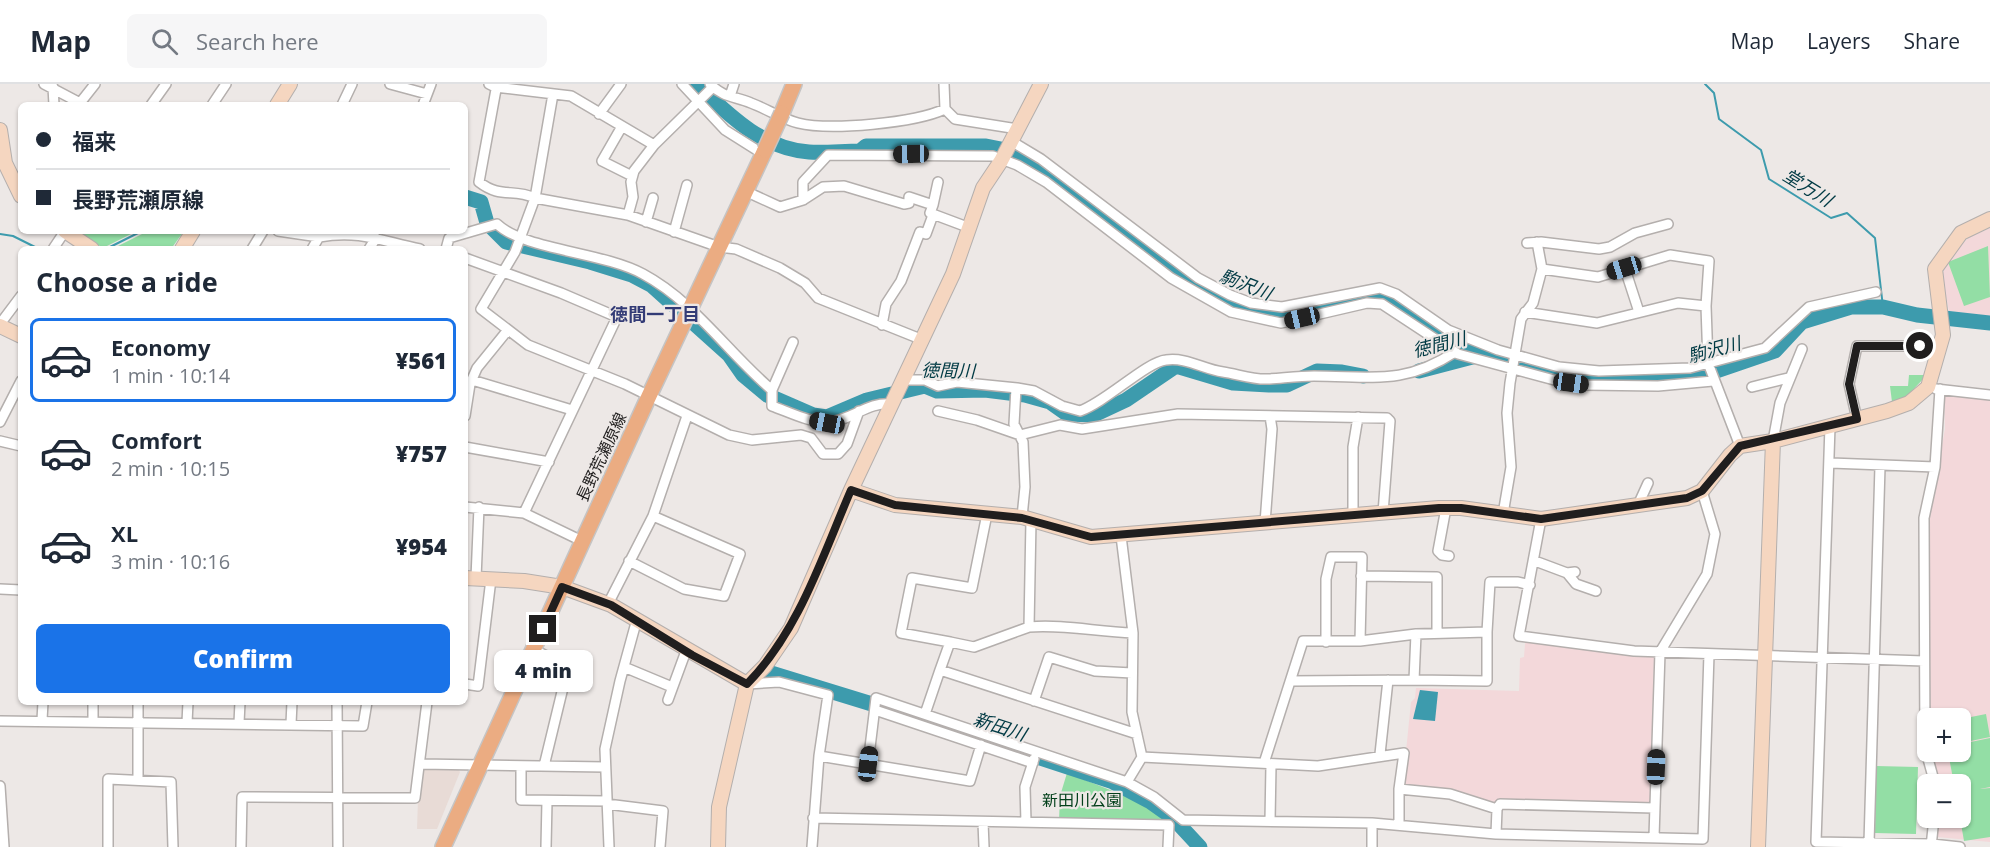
<!DOCTYPE html>
<meta charset="utf-8">
<style>
:root{--surface:#fff;--page:#f6f6f7;--text:#1f2937;--muted:#747a83;--line:#e0e1e3;--accent:#1a73e8}
body{margin:0;font-family:"Open Sans","Noto Sans JP",sans-serif;background:var(--page);color:var(--text);height:100vh;display:flex;flex-direction:column;font-size:22px;white-space:nowrap}
*{box-sizing:border-box;margin:0}
p{font-size:20px;color:var(--muted)}
.icon{flex:none;width:33px;height:33px;fill:none;stroke:currentColor;stroke-width:2;stroke-linecap:round;stroke-linejoin:round}
.map{position:relative;flex:1;overflow:hidden}
.details{position:absolute;left:18px;top:162px;width:450px;height:459px;display:flex;flex-direction:column;background:var(--surface);border-radius:9px;box-shadow:0 2px 4px #0004}
.details>*{flex:none}
.banner{position:absolute;left:18px;top:18px;width:450px;height:132px;border-radius:9px;box-shadow:0 2px 4px #0004;display:grid;align-content:center;height:132px;padding:0 18px;background:var(--surface)}
.controls{position:absolute;left:1917px;top:624px;display:grid;gap:12px}
.controls a{display:grid;place-items:center;width:54px;height:54px;border-radius:9px;background:var(--surface);box-shadow:0 2px 4px #0004;font-size:30px}
.end{position:absolute;width:27px;height:27px;margin:-14px;border:8px solid #201e1e;background:#fff;box-shadow:0 0 0 3px #fff}
.from{border-radius:50%}
.bubble{position:absolute;height:42px;border-radius:9px;background:var(--surface);box-shadow:0 2px 4px #0004;font-size:20px;font-weight:800;line-height:42px;text-align:center}
.car{position:absolute;width:18px;height:36px;margin:-18px -9px;border-radius:8px;box-shadow:0 0 4px 2px #0007;background:linear-gradient(#222 24%,#8ab4d8 0 40%,#222 0 76%,#8ab4d8 0 86%,#222 0)}
.banner b{display:flex;align-items:center;gap:21px;height:57px;font-size:22px}
.banner b+b{border-top:2px solid var(--line)}
.banner i{width:15px;height:15px;background:var(--text)}
ul{padding:0;list-style:none}
li{display:flex;align-items:center;gap:18px;height:84px;margin:0 12px 9px;padding:0 6px;border:3px solid transparent;border-radius:9px}
li div{flex:1}
li b{display:block;font-size:22px}
li em{font-style:normal;font-weight:800}
li.selected{border-color:var(--accent)}
li>.icon{width:54px;height:54px;stroke-width:1.5}
h2{padding:0 18px;font-size:27px;line-height:72px}
.action{display:flex;gap:12px;margin-top:auto;padding:12px 18px}
.action a{flex:1;height:69px;border-radius:9px;background:var(--accent);color:#fff;font-size:24px;font-weight:800;line-height:69px;text-align:center}
header{display:flex;align-items:center;gap:36px;box-sizing:border-box;height:84px;padding:0 30px;background:var(--surface);border-bottom:2px solid var(--line)}
header strong{font-size:28px}
nav{display:flex;gap:33px;margin-inline-start:auto;font-size:21px}
.search{width:420px;height:54px;background:var(--page);display:flex;align-items:center;gap:15px;box-sizing:border-box;padding:0 21px;border-radius:9px;color:var(--muted);font-size:22px}
.map>svg:first-child{display:block}
.built{fill:#e8dbd6}
.education{fill:#f3d8da}
.green{fill:#93dea5}
.water{fill:#3d9bad}
.lines{fill:none;stroke-linecap:round;stroke-linejoin:round}
.stream{stroke:#3d9bad;stroke-width:2}
.river{stroke:#3d9bad;stroke-width:15}
.street-casing{stroke:#b4afad;stroke-width:12}
.secondary-casing{stroke:#b4afad;stroke-width:16}
.primary-casing{stroke:#c5c4c4;stroke-width:18}
.street{stroke:#fff;stroke-width:9}
.secondary{stroke:#f5d6c0;stroke-width:14}
.primary{stroke:#ebac82;stroke-width:15}
.primary-bridge-casing{stroke:#c5c4c4;stroke-width:18;stroke-linecap:butt}
.primary-bridge{stroke:#ebac82;stroke-width:15}
.route{stroke:#201e1e;stroke-width:8}
.labels{text-anchor:middle;dominant-baseline:central;stroke-width:4.5;stroke-linejoin:round;paint-order:stroke}
.street-label{font-size:16px;fill:#201e1e;stroke:#ede8e6}
.park-label{font-size:16px;fill:#03401b;stroke:#ede8e6}
.water-label{font-size:18px;font-style:italic;fill:#003a44;stroke:#ede8e6}
.neighbourhood-label{font-size:18px;font-weight:bold;fill:#333b76;stroke:#ede8e6}
</style>
<header>
<strong>Map</strong>
<div class="search"><svg class="icon" aria-label="search" viewBox="0 0 24 24"><circle cx="10" cy="10" r="6"/><path d="M15 15l6 6"/></svg>Search here</div>
<nav><a>Map</a><a>Layers</a><a>Share</a></nav>
</header>
<div class="map">
<svg width="1990" height="763" viewBox="0 0 1990 763">
<rect width="100%" height="100%" fill="#ede8e6"/>
<path class="built" d="M 426,683 L 457,683 L 460,688 L 437,745 L 417,745 L 418,715 L 422,687 Z"/>
<path class="education" d="M 1990,144 L 1990,232 L 1949,227 L 1942,192 L 1947,177 L 1968,154 Z
M 1944,310 L 1990,314 L 1990,758 L 1937,753 L 1940,734 L 1960,734 L 1960,700 L 1939,700 L 1932,668 L 1960,668 L 1960,634 L 1930,634 L 1927,559 L 1929,432 L 1945,345 Z
M 1527,555 L 1654,572 L 1650,720 L 1495,719 L 1405,703 L 1403,697 L 1411,618 L 1415,614 L 1416,604 L 1519,607 L 1520,574 L 1524,573 L 1525,560 Z"/>
<path class="green" d="M 76,147 L 137,147 L 103,164 Z
M 148,147 L 184,147 L 171,165 L 112,165 Z
M 1988,162 L 1990,213 L 1964,222 L 1948,178 Z
M 1909,291 L 1927,291 L 1905,314 L 1892,318 L 1890,302 L 1908,302 Z
M 1986,630 L 1990,653 L 1961,659 L 1961,635 Z
M 1990,654 L 1990,703 L 1980,705 L 1990,704 L 1990,753 L 1964,757 L 1960,734 L 1960,700 L 1954,700 L 1948,668 L 1960,668 L 1961,660 Z
M 1876,682 L 1918,683 L 1916,750 L 1875,749 Z
M 1067,689 L 1141,718 L 1171,740 L 1059,737 L 1060,712 Z"/>
<path class="water" d="M 1420,606 L 1438,608 L 1435,637 L 1413,635 Z"/>
<g class="lines">
<path class="stream" d="M 1705,0 L 1714,9 L 1719,35 L 1761,66 L 1769,95 L 1831,134 L 1847,129 L 1875,154 L 1883,223
M 0,150 L 13,152 L 39,165
M 106,165 L 142,147"/>
<path class="river" d="M 696,0 C 728,30 762,65 809,68 C 826,69 843,67 860,67 L 866,62 L 986,62 L 1001,65 L 1049,90 L 1193,200 L 1243,223 L 1274,231 L 1318,225 L 1366,212 L 1393,216 L 1415,234 L 1471,263 L 1557,288 L 1648,296 L 1702,292 L 1775,267 L 1802,238 L 1851,223 L 1883,223 L 1917,231 L 1990,239
M 465,113 L 481,118 L 487,139 L 506,158 L 590,178 L 632,191 L 651,201 L 729,271 L 743,291 L 767,311 L 813,331 L 827,333 L 867,316 L 925,302 L 937,307 L 985,306 L 1025,311 L 1050,318 L 1067,330 L 1094,331 L 1126,316 L 1176,282 L 1233,299 L 1269,301 L 1287,301 L 1317,287 L 1342,288 L 1363,292
M 1419,287 L 1480,271
M 771,589 L 937,640 L 1113,698 L 1149,717 L 1173,734 L 1200,763"/>
<g class="street-casing">
<path id="street" d="M 44,0 L 84,21
M 390,0 L 427,10
M 489,0 L 495,3 L 571,12 L 654,61
M 497,0 L 479,98 C 501,115 512,104 535,114 L 628,131 L 719,163 L 736,165 L 780,184 L 805,199 L 818,214 L 923,256
M 682,0 L 725,46 L 763,70
M 710,0 C 724,14 734,12 751,19 C 767,25 782,35 798,39 C 830,47 915,39 945,25
M 944,0 L 945,25 L 955,35 L 1018,45
M 53,3 L 54,21
M 553,10 L 535,114 L 515,168 L 481,225 L 528,261 L 625,300 L 729,351 L 752,356 L 801,351 L 811,354 L 823,370 L 838,370 L 847,360 L 859,327
M 730,12 L 734,0
M 80,19 L 95,0
M 151,21 L 166,0
M 212,21 L 226,0
M 342,21 L 352,0
M 423,21 L 431,0
M 599,30 L 621,0
M 621,44 L 602,77 L 632,92
M 1011,57 L 1041,75 L 1198,194 L 1230,211 L 1251,219 L 1282,223 L 1380,204 L 1396,210 L 1448,246 L 1498,266 L 1559,283 L 1599,287 L 1690,284 L 1765,264 L 1809,223 L 1876,208
M 745,107 L 780,123 L 803,116 L 803,98 L 828,71 L 993,72 L 1017,81 L 1046,98 L 1171,194 L 1231,228 L 1281,239 L 1367,219 L 1382,220 L 1458,270 L 1558,297 L 1584,301 L 1658,302 L 1713,297
M 803,116 L 823,103 L 844,102 L 904,120 L 909,119 L 909,113 L 933,121 L 930,129 L 970,144
M 933,121 L 938,98
M 628,131 L 633,113 L 631,98 L 634,87 L 654,61 L 713,3
M 646,138 L 653,114
M 278,147 L 319,153
M 674,148 L 687,101
M 1527,159 L 1541,158 L 1599,165 L 1610,163 L 1635,149 L 1668,140
M 53,165 L 65,147
M 252,165 L 263,147
M 312,165 L 319,153 C 360,146 381,157 420,165
M 369,165 L 376,154
M 446,165 L 449,154 L 497,140 C 524,166 603,168 643,190 C 695,218 727,268 772,306 L 772,322 C 789,328 810,339 828,338 C 851,337 868,317 892,320
M 465,174 L 561,209 L 617,233 L 524,429
M 1542,185 L 1598,193 L 1670,171 L 1709,177 L 1706,222 L 1708,279 L 1740,362
M 1625,185 L 1639,228
M 1525,228 L 1597,239 L 1678,219 L 1706,222
M 0,240 L 21,212
M 882,241 L 886,220 L 901,197 L 920,148 L 926,150 L 933,131
M 472,296 L 572,326
M 904,296 L 925,296 L 938,302 L 957,298 L 1017,304 L 1034,307 L 1062,322 L 1080,327 C 1106,318 1146,278 1166,276 C 1186,273 1203,285 1223,288 C 1237,290 1254,296 1268,295 C 1284,294 1299,292 1314,292 C 1371,292 1403,302 1455,268
M 1752,303 L 1788,294
M 1016,304 L 1014,340 L 1023,358 L 1025,403 L 1022,433
M 1936,305 L 1990,311
M 772,306 L 793,258
M 938,327 L 977,336 L 1020,351 L 1060,341 L 1082,345 L 1178,330 L 1387,334 L 1390,337 L 1383,429
M 465,332 L 470,300 L 477,284 L 507,247
M 1857,335 L 1849,300 L 1857,262 L 1941,262
M 0,338 L 21,297
M 1830,342 L 1816,758 L 1932,760 L 1960,763
M 0,357 L 21,362
M 1773,357 L 1780,319 L 1802,265
M 465,363 L 549,378
M 1831,379 L 1935,383
M 1638,421 L 1648,399
M 465,423 L 524,429 L 582,457
M 1446,424 L 1438,467 L 1442,471 L 1449,472
M 1503,430 L 1511,383 L 1507,329 L 1510,299 L 1521,235 L 1533,219 L 1542,185 L 1537,158
M 1353,431 L 1353,363 L 1358,333
M 1541,435 L 1519,552 L 1634,567 L 1924,577
M 1265,439 L 1272,345 L 1270,332
M 1121,452 L 1133,549 L 1132,628 L 1142,673 L 1127,698
M 629,477 L 684,505 L 724,512 L 740,470 L 653,432
M 1535,477 L 1567,489 L 1575,488
M 1567,489 L 1576,500 L 1596,507
M 1361,492 L 1437,493 L 1437,549
M 476,494 L 479,423
M 0,505 L 21,506
M 608,520 L 653,432 L 687,332
M 1029,543 C 1064,540 1097,548 1133,549
M 1487,548 L 1490,498 L 1518,498 L 1530,501
M 950,558 L 974,563 L 1029,543 L 1031,436
M 1326,558 L 1326,495 L 1331,473 L 1362,473 L 1360,557
M 533,565 L 568,583 L 544,682
M 624,583 L 672,603
M 940,586 L 950,558 L 901,549 L 912,494 L 972,504 L 987,430
M 1291,597 L 1414,596
M 465,600 L 478,602 L 491,495
M 748,600 L 779,598 L 828,611 L 819,672 L 812,763
M 668,616 L 686,567
M 1034,617 L 1049,573 L 1095,587 L 1132,589
M 138,618 L 138,695
M 337,618 L 338,763
M 875,626 L 1033,679
M 925,630 L 940,586 L 1137,650
M 42,636 L 43,618
M 0,637 L 363,642 L 367,618
M 93,637 L 93,618
M 187,639 L 188,618
M 239,639 L 240,618
M 291,640 L 292,618
M 1380,670 L 1388,596
M 819,672 L 970,697 L 981,661
M 1142,673 L 1318,682 L 1404,669 L 1399,705 L 1399,740
M 1264,679 L 1303,557 L 1360,557 L 1416,550 L 1487,548 L 1487,597 L 1414,596 L 1416,550
M 421,680 L 605,683
M 868,680 L 876,614 L 1127,698 L 1154,713 L 1183,736 L 1372,739 L 1496,750 L 1703,755 L 1709,570
M 521,682 L 521,716 L 607,717
M 1935,700 L 1925,664 L 1924,434 L 1935,383 L 1940,305
M 0,702 L 4,763
M 1399,705 L 1450,710 L 1497,725
M 607,720 L 663,727 L 660,763
M 1497,725 L 1500,720 L 1654,724
M 813,734 L 1169,741 L 1168,763
M 1270,737 L 1271,681
M 983,738 L 984,763
M 1026,738 L 1025,703 L 1034,675
M 1496,750 L 1497,725
M 1654,753 L 1660,568 L 1707,490 L 1715,450 L 1702,407
M 1869,759 L 1880,382
M 108,763 L 108,695 L 171,698 L 173,763
M 241,763 L 242,713 L 415,714 L 427,618
M 546,763 L 547,717
M 609,763 L 605,665 L 620,597 L 637,535
M 1372,763 L 1372,739
M 1931,763 L 1934,734"/>
</g>
<g class="secondary-casing">
<path id="secondary" d="M 277,21 L 290,0
M 0,46 L 5,79 L 21,112
M 65,147 L 92,165
M 182,165 L 193,147
M 0,242 L 21,252
M 851,406 L 895,421 L 1022,433 L 1091,453 L 1439,424 L 1461,424 L 1541,435 L 1687,414 L 1702,407 L 1730,371 L 1740,362 L 1773,357 L 1887,327 L 1909,319 L 1928,303 L 1943,251 L 1935,185 L 1961,149 L 1990,135
M 465,494 L 524,497 L 562,503 L 611,521 L 747,600
M 718,763 L 719,723 L 747,600 L 765,582 L 791,544 L 851,406 L 953,190 L 983,104 L 1001,77 L 1041,0
M 1758,763 L 1773,357"/>
</g>
<g class="primary-casing">
<path id="primary" d="M 782,29 L 794,0
M 443,763 L 649,312 L 765,66"/>
</g>
<use href="#street" class="street"/>
<use href="#secondary" class="secondary"/>
<use href="#primary" class="primary"/>
<g class="primary-bridge-casing">
<path id="primary-bridge" d="M 765,66 L 782,29"/>
</g>
<use href="#primary-bridge" class="primary-bridge"/>
</g>
<g class="lines">
<path class="route" d="M 543,545 L 562,503 L 611,521 L 692,571 L 747,600 C 799,547 822,473 851,406 L 895,421 L 1022,434 L 1091,453 L 1439,424 L 1461,424 L 1541,435 L 1687,414 L 1702,407 L 1740,362 L 1857,335 L 1849,300 L 1857,262 L 1920,262"/>
</g>
<g class="labels">
<g class="street-label">
<text transform="translate(601 373) rotate(-65)">長野荒瀬原線</text>
</g>
<g class="park-label">
<text x="1082" y="716">新田川公園</text>
</g>
<g class="water-label">
<text transform="translate(1808 103) rotate(32)">堂万川</text>
<text transform="translate(1246 200) rotate(21)">駒沢川</text>
<text transform="translate(1439 260) rotate(-14)">徳間川</text>
<text transform="translate(1714 265) rotate(-15)">駒沢川</text>
<text transform="translate(948 286) rotate(1)">徳間川</text>
<text transform="translate(1000 642) rotate(18)">新田川</text>
</g>
<g class="neighbourhood-label">
<text x="655" y="230">徳間一丁目</text>
</g>
</g>
</svg>
<div class="controls">
<a>+</a>
<a>−</a>
</div>
<i class="end from" style="left:1920px;top:262px"></i>
<i class="end" style="left:543px;top:545px"></i>
<div class="bubble" style="left:494px;top:566px;width:99px">4 min</div>
<i class="car" style="left:911px;top:70px;rotate:269deg"></i>
<i class="car" style="left:1624px;top:184px;rotate:253deg"></i>
<i class="car" style="left:1302px;top:234px;rotate:257deg"></i>
<i class="car" style="left:1571px;top:299px;rotate:98deg"></i>
<i class="car" style="left:827px;top:339px;rotate:281deg"></i>
<i class="car" style="left:868px;top:680px;rotate:7deg"></i>
<i class="car" style="left:1656px;top:683px;rotate:2deg"></i>
<div class="banner">
<b><i class="from"></i>福来</b>
<b><i></i>長野荒瀬原線</b>
</div>
<section class="details">
<h2>Choose a ride</h2>
<ul>
<li class="selected"><svg class="icon" aria-label="car" viewBox="0 0 24 24"><path d="M5 17H2v-5l4-1 3-4h7l3 4 3 1v5h-3M9 17h6M6 11h13"/><circle cx="7" cy="17" r="2"/><circle cx="17" cy="17" r="2"/></svg><div><b>Economy</b><p>1 min · 10:14</p></div><em>¥561</em></li>
<li><svg class="icon" aria-label="car" viewBox="0 0 24 24"><path d="M5 17H2v-5l4-1 3-4h7l3 4 3 1v5h-3M9 17h6M6 11h13"/><circle cx="7" cy="17" r="2"/><circle cx="17" cy="17" r="2"/></svg><div><b>Comfort</b><p>2 min · 10:15</p></div><em>¥757</em></li>
<li><svg class="icon" aria-label="car" viewBox="0 0 24 24"><path d="M5 17H2v-5l4-1 3-4h7l3 4 3 1v5h-3M9 17h6M6 11h13"/><circle cx="7" cy="17" r="2"/><circle cx="17" cy="17" r="2"/></svg><div><b>XL</b><p>3 min · 10:16</p></div><em>¥954</em></li>
</ul>
<div class="action"><a>Confirm</a></div>
</section>
</div>
